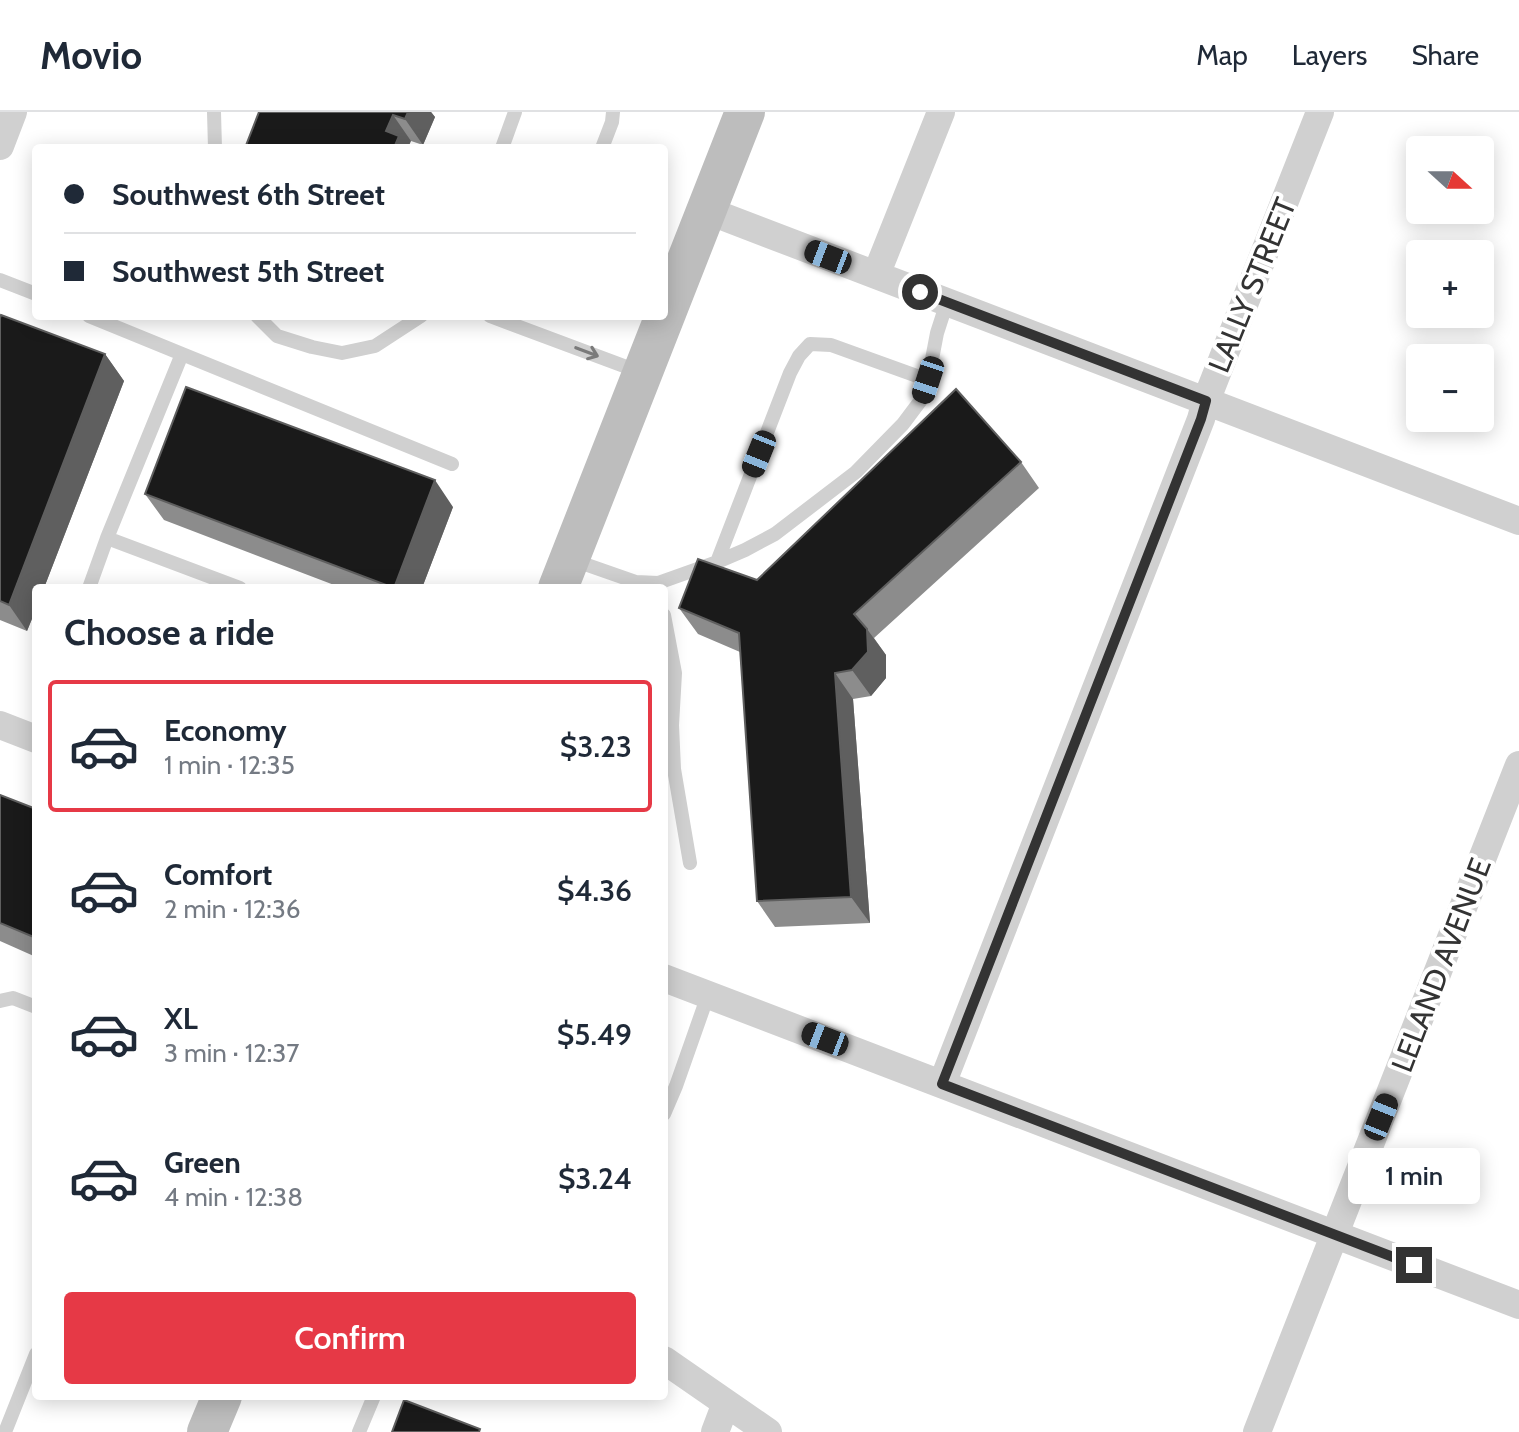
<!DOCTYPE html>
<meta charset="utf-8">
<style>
:root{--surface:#fff;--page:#f6f6f7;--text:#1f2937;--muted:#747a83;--line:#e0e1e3;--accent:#e63946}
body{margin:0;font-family:Cabin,sans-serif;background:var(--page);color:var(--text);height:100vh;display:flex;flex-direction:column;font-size:30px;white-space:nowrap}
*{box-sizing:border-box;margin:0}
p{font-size:26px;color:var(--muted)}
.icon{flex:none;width:44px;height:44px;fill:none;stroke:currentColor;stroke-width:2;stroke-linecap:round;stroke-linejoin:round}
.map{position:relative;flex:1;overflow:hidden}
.side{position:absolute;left:32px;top:472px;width:636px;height:816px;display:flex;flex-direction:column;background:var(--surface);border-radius:8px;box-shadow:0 4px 20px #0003}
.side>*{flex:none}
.banner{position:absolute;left:32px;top:32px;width:636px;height:176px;border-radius:8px;box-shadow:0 4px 20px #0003;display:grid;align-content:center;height:176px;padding:0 32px;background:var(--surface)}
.needle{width:52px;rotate:111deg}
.fabs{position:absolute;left:1406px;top:24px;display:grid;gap:16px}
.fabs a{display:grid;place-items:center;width:88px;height:88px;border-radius:8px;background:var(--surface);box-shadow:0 4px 20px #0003;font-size:40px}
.end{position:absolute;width:36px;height:36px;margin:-18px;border:10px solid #333;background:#fff;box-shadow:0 0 0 4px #fff}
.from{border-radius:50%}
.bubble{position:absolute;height:56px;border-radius:8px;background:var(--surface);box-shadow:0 4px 20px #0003;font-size:26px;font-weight:600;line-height:56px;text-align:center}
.car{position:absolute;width:24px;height:48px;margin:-24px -12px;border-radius:10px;box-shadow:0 0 6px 2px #0007;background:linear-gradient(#222 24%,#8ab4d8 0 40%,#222 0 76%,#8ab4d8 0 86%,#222 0)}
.banner b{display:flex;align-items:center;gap:28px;height:76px;font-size:30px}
.banner b+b{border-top:2px solid var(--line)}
.banner i{width:20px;height:20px;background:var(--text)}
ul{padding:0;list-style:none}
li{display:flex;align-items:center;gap:24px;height:132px;margin:0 16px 12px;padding:0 16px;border:4px solid transparent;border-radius:8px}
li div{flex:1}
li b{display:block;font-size:30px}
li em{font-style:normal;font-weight:600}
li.active{border-color:var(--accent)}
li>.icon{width:72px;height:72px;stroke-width:1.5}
h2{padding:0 32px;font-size:36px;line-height:96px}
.cta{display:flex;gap:16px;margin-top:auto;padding:16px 32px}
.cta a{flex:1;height:92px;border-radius:8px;background:var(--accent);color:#fff;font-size:32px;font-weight:600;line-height:92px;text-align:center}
header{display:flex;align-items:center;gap:48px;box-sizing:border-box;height:112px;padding:0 40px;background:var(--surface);border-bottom:2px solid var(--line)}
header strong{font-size:38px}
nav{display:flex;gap:44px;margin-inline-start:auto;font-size:28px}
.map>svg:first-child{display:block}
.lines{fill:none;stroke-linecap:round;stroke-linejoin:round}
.lane{stroke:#d0d0d0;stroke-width:14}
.street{stroke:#d0d0d0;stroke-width:28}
.secondary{stroke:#bdbdbd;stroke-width:40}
.wall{fill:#8c8c8c}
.shaded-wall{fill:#5f5f5f}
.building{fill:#1a1a1a;stroke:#5f5f5f;stroke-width:2}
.oneway{stroke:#7a7a7a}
.route{stroke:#333;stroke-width:10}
.labels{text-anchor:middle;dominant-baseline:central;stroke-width:8;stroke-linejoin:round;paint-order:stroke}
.street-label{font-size:30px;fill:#333;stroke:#fff}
</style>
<header>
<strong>Movio</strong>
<nav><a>Map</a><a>Layers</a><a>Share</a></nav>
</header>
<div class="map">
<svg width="1519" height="1320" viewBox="0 0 1519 1320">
<rect width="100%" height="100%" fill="#fff"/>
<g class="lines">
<path class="lane" d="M 214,0 L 215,36
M 502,36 L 515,0
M 602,36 L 612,10 L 613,0
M 0,168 L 36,182
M 89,204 L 182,242 L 107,426 L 240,476
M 257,204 L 277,224 L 312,235 L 342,241 L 375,234 L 421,204
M 490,204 L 640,260
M 182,242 L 452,352
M 573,448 L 636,470 L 658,471 L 717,450 L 745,438 L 775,422 L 856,360 L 903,312 L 921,288 L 928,268 L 937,221 L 947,190
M 717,450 L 790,261 L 799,244 L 810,232 L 831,233 L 928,268
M 89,476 L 107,426
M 664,503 L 675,561 L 672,613 L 674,657 L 690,751
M 0,889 L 13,886 L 36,895
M 664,1002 L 676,974 L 708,883
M 5,1320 L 36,1242
M 359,1320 L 374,1284"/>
<path class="street" d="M 0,34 L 13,0
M 706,98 L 1519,409
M 876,163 L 941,0
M 0,613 L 36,627
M 664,866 L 1519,1193
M 942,972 L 1201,307 L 1206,289 L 1320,0
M 664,1248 L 768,1320
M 715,1320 L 726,1291
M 1257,1320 L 1519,653"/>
<path class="secondary" d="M 558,476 L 745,0
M 207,1320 L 222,1284"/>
</g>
<path class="wall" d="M 259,0 L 431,0 L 435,5 L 423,33 L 411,29 Z
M 0,206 L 105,242 L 124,269 L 44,476 L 36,476 L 36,497 L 27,519 L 0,508 Z
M 1021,350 L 1039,376 L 874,526 L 886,543 L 886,566 L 871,584 L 853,587 L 870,811 L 775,815 L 757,789 L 740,540 L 698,522 L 679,496 L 757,468 Z
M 145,382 L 453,395 L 422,476 L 342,476 L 164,408 Z
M 0,683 L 36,697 L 36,845 L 0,829 Z"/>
<path class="shaded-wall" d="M 408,0 L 431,0 L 435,5 L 423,33 L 405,7 Z
M 393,3 L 411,29 L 408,36 L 394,36 L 386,19 Z
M 105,242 L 124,269 L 44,476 L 36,476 L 36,497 L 27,519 L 9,493 Z
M 435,368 L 453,395 L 422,476 L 394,476 Z
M 867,517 L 886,543 L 886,566 L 871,584 L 852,558 Z
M 835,561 L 853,587 L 870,811 L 851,785 Z"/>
<path class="building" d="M 259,0 L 408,0 L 405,7 L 393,3 L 386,19 L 399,24 L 394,36 L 245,36 Z
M 1,203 L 105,242 L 9,493 L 0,489 L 0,206 Z
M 186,275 L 435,368 L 394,476 L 145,382 Z
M 956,277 L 1021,350 L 854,502 L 867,517 L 868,540 L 852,558 L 835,561 L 851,785 L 757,789 L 739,521 L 679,496 L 698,447 L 757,468 Z
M 0,683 L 36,697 L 36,826 L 0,811 Z
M 404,1288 L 480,1317 L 479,1320 L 392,1320 Z"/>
<defs><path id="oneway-shaft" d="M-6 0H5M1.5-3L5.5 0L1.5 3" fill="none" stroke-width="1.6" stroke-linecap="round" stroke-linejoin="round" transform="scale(2)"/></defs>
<use class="oneway" href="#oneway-shaft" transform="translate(587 240) rotate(21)"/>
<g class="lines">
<path class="route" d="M 920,180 L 1206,289 L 1201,307 L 942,972 L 1414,1153"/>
</g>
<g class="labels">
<g class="street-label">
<text transform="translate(1252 173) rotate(-68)">LALLY STREET</text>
<text transform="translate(1441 853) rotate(-69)">LELAND AVENUE</text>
</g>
</g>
</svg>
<div class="fabs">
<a><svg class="needle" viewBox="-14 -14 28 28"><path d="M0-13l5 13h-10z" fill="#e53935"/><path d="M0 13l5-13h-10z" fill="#747a83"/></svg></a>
<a>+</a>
<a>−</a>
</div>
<i class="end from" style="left:920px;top:180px"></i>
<i class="end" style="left:1414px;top:1153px"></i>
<div class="bubble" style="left:1348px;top:1036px;width:132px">1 min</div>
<i class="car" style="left:828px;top:145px;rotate:291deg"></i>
<i class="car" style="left:928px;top:268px;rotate:198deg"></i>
<i class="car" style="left:759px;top:342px;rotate:202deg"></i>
<i class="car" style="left:825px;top:927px;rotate:291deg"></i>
<i class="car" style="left:1381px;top:1005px;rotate:22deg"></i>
<div class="banner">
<b><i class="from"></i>Southwest 6th Street</b>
<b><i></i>Southwest 5th Street</b>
</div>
<section class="side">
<h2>Choose a ride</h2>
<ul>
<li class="active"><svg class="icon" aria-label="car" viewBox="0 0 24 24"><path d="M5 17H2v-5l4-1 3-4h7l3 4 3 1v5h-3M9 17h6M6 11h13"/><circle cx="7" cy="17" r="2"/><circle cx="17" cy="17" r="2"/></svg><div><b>Economy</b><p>1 min · 12:35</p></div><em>$3.23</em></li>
<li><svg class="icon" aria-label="car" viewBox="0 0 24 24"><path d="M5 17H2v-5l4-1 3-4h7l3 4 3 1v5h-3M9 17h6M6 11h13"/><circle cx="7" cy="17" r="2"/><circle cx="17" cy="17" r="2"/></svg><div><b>Comfort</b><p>2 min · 12:36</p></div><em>$4.36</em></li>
<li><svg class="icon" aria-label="car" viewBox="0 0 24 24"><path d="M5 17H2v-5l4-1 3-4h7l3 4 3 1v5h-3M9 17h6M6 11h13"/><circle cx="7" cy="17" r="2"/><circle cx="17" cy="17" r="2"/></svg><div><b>XL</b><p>3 min · 12:37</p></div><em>$5.49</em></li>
<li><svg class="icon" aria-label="car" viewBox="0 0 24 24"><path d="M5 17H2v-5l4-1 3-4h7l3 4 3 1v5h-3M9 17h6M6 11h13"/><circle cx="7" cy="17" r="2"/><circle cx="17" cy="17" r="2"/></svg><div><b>Green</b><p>4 min · 12:38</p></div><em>$3.24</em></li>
</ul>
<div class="cta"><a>Confirm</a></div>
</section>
</div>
